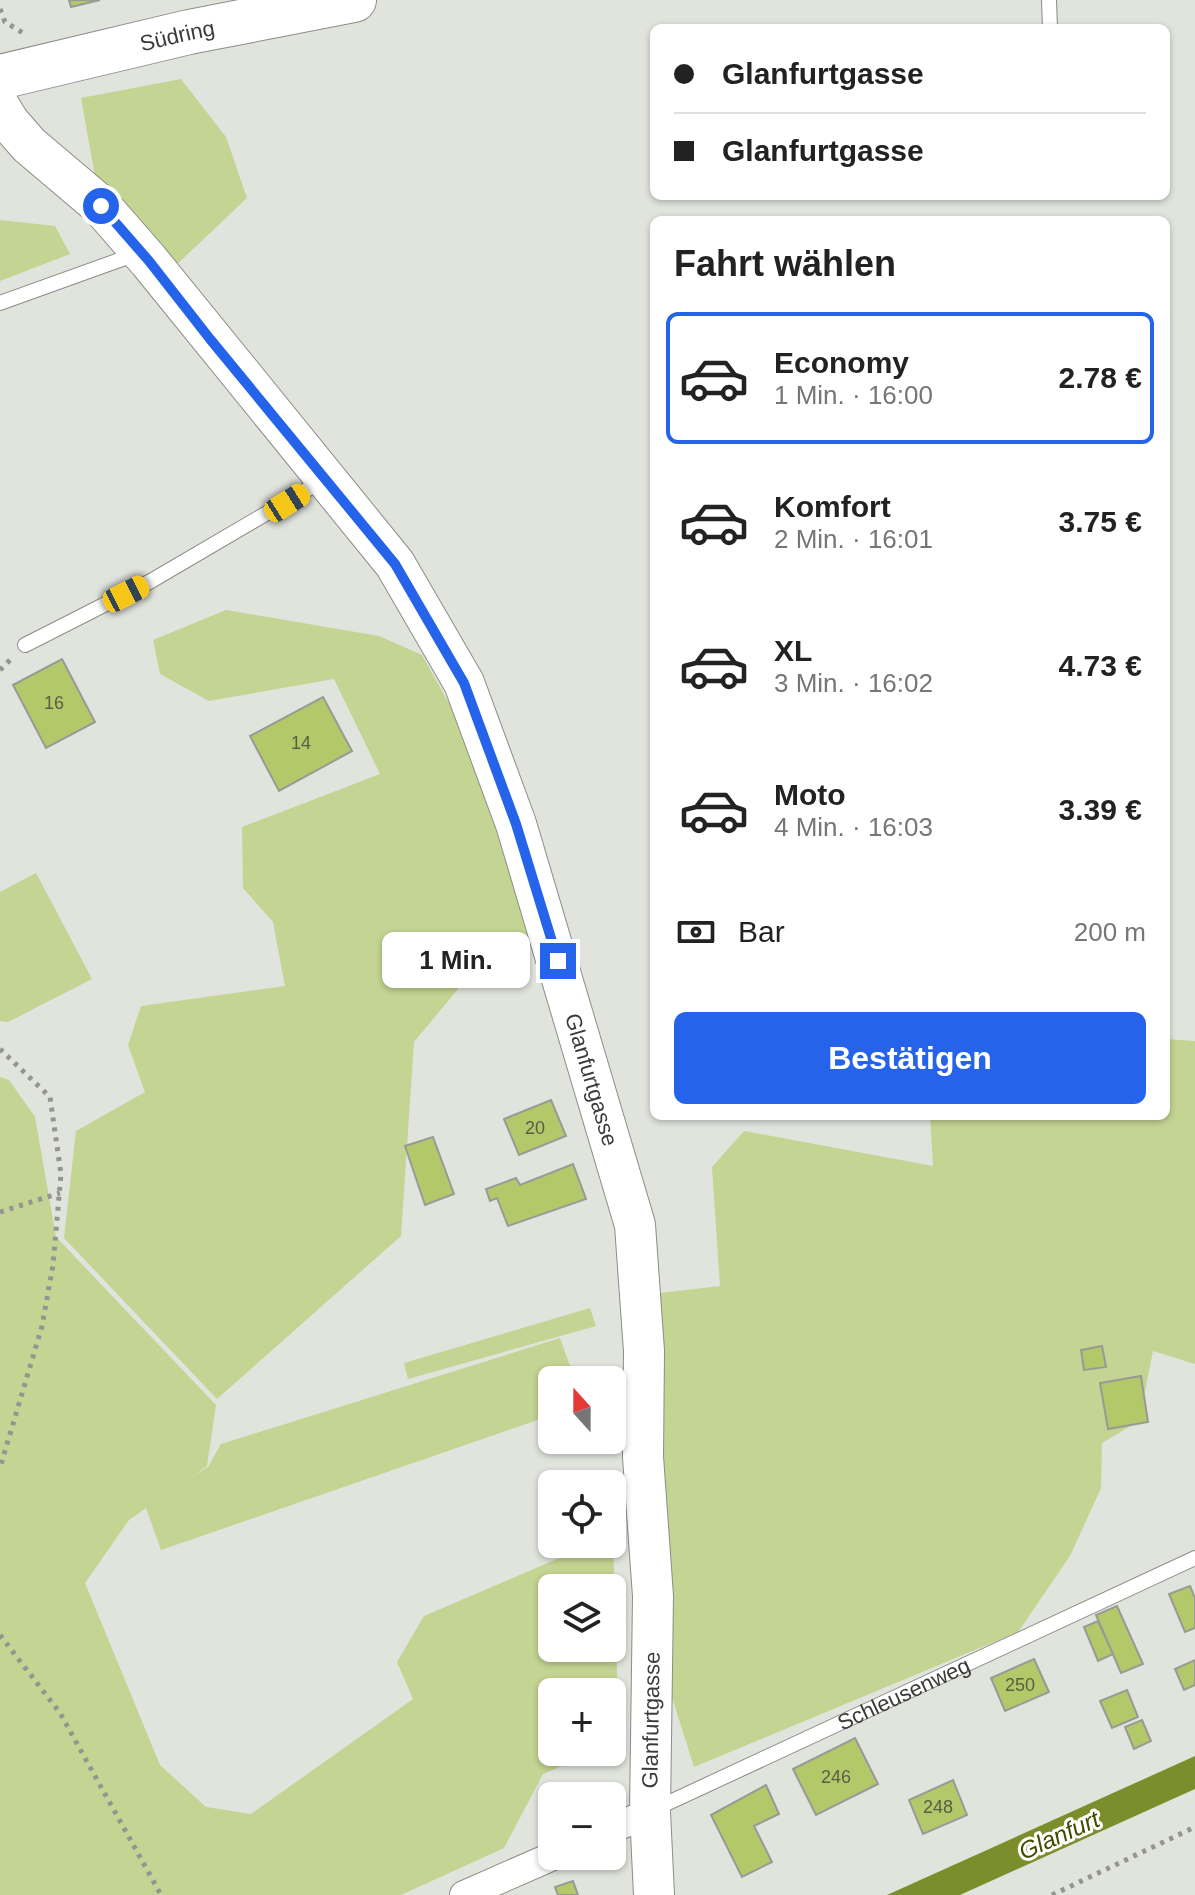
<!DOCTYPE html>
<html lang="de">
<meta charset="utf-8">
<style>
:root{--surface:#fff;--page:#f6f6f6;--text:#222;--muted:#767676;--line:#e0e0e0;--accent:#2563eb}
body{margin:0;font-family:Helvetica,sans-serif;background:var(--page);color:var(--text);height:100vh;display:flex;flex-direction:column;font-size:30px;white-space:nowrap}
*{box-sizing:border-box;margin:0}
p{font-size:26px;color:var(--muted)}
.icon{flex:none;width:44px;height:44px;fill:none;stroke:currentColor;stroke-width:2;stroke-linecap:round;stroke-linejoin:round}
.map{position:relative;flex:1;overflow:hidden}
.drawer{position:absolute;left:650px;top:216px;width:520px;height:904px;display:flex;flex-direction:column;background:var(--surface);border-radius:12px;box-shadow:0 2px 6px #0004}
.drawer>*{flex:none}
.hud{position:absolute;left:650px;top:24px;width:520px;height:176px;border-radius:12px;box-shadow:0 2px 6px #0004;display:grid;align-content:center;height:176px;padding:0 24px;background:var(--surface)}
.needle{width:52px;rotate:339deg}
.fabs{position:absolute;left:538px;top:1366px;display:grid;gap:16px}
.fabs a{display:grid;place-items:center;width:88px;height:88px;border-radius:12px;background:var(--surface);box-shadow:0 2px 6px #0004;font-size:40px}
.end{position:absolute;width:36px;height:36px;margin:-18px;border:10px solid #2563eb;background:#fff;box-shadow:0 0 0 4px #fff}
.from{border-radius:50%}
.bubble{position:absolute;height:56px;border-radius:12px;background:var(--surface);box-shadow:0 2px 6px #0004;font-size:26px;font-weight:700;line-height:56px;text-align:center}
.car{position:absolute;width:24px;height:48px;margin:-24px -12px;border-radius:10px;box-shadow:0 0 6px 2px #0007;background:linear-gradient(#f5c518 24%,#345 0 40%,#f5c518 0 76%,#345 0 86%,#f5c518 0)}
.hud b{display:flex;align-items:center;gap:28px;height:76px;font-size:30px}
.hud b+b{border-top:2px solid var(--line)}
.hud i{width:20px;height:20px;background:var(--text)}
ul{padding:0;list-style:none}
li{display:flex;align-items:center;gap:24px;height:132px;margin:0 16px 12px;padding:0 8px;border:4px solid transparent;border-radius:12px}
li div{flex:1}
li b{display:block;font-size:30px}
li em{font-style:normal;font-weight:700}
li.on{border-color:var(--accent)}
li>.icon{width:72px;height:72px;stroke-width:1.5}
h2{padding:0 24px;font-size:36px;line-height:96px}
.pay{display:flex;align-items:center;gap:20px;height:88px;padding:0 24px;font-size:30px}
.pay p{margin-inline-start:auto}
.action{display:flex;gap:16px;margin-top:auto;padding:16px 24px}
.action a{flex:1;height:92px;border-radius:12px;background:var(--accent);color:#fff;font-size:32px;font-weight:700;line-height:92px;text-align:center}
.map>svg:first-child{display:block}
.green{fill:#c4d492;fill-rule:evenodd}
.water{fill:#7c8e2b}
.building{fill:#b3c868;stroke:#999a95;stroke-width:2}
.lines{fill:none;stroke-linecap:round;stroke-linejoin:round}
.lane-casing{stroke:#8b8d87;stroke-width:16}
.street-casing{stroke:#8b8d87;stroke-width:30}
.secondary-casing{stroke:#8b8d87;stroke-width:42}
.primary-casing{stroke:#8b8d87;stroke-width:46}
.path{stroke:#949591;stroke-width:5;stroke-dasharray:4 6;stroke-linecap:butt}
.lane{stroke:#fff;stroke-width:14}
.street{stroke:#fff;stroke-width:28}
.secondary{stroke:#fff;stroke-width:40}
.primary{stroke:#fff;stroke-width:44}
.route{stroke:#2563eb;stroke-width:10}
.labels{text-anchor:middle;dominant-baseline:central;stroke-width:6;stroke-linejoin:round;paint-order:stroke}
.number-label{font-size:18px;fill:#595e45}
.street-label{font-size:22px;fill:#3b3b39;stroke:#fff}
.water-label{font-size:24px;font-style:italic;fill:#404c00;stroke:#fff}
</style>
<div class="map">
<svg width="1195" height="1895" viewBox="0 0 1195 1895">
<rect width="100%" height="100%" fill="#e1e3dd"/>
<path class="green" d="M 181,79 L 226,137 L 247,198 L 172,269 L 95,176 L 81,98 Z
M 0,220 L 55,226 L 70,254 L 0,281 Z
M 226,610 L 379,636 L 422,655 L 465,732 L 531,941 L 523,986 L 468,977 L 414,1042 L 401,1236 L 217,1399 L 64,1238 L 76,1131 L 145,1092 L 128,1045 L 141,1006 L 285,986 L 273,922 L 243,888 L 242,827 L 380,774 L 334,679 L 209,701 L 160,674 L 153,640 Z
M 36,873 L 92,979 L 8,1022 L 0,1021 L 0,892 Z
M 1166,1039 L 1195,1041 L 1195,1364 L 1153,1351 L 1139,1421 L 1102,1443 L 1101,1488 L 1070,1556 L 1018,1632 L 694,1767 L 666,1678 L 652,1294 L 720,1286 L 712,1167 L 744,1131 L 933,1166 L 930,1116 L 1166,1116 Z
M 0,1077 L 9,1080 L 35,1117 L 56,1237 L 216,1405 L 207,1466 L 193,1476 L 208,1467 L 221,1444 L 560,1338 L 575,1380 L 552,1380 L 552,1415 L 161,1550 L 146,1508 L 129,1520 L 85,1583 L 160,1765 L 206,1807 L 251,1814 L 413,1699 L 397,1662 L 424,1616 L 592,1544 L 612,1544 L 613,1535 L 619,1742 L 612,1745 L 612,1692 L 552,1692 L 552,1752 L 595,1752 L 543,1774 L 504,1848 L 401,1895 L 0,1895 ZM 612,1588 L 612,1648 L 552,1648 L 552,1588 Z
M 590,1308 L 596,1326 L 408,1379 L 404,1363 Z"/>
<path class="water" d="M 1195,1756 L 1195,1789 L 960,1895 L 887,1895 Z"/>
<path class="building" d="M 69,0 L 100,0 L 71,7 Z
M 62,659 L 95,722 L 46,748 L 13,685 Z
M 323,697 L 352,751 L 279,791 L 250,736 Z
M 551,1100 L 566,1136 L 519,1155 L 504,1119 Z
M 433,1137 L 454,1194 L 425,1205 L 405,1146 Z
M 573,1164 L 586,1199 L 508,1226 L 497,1198 L 490,1201 L 486,1189 L 516,1178 L 520,1185 Z
M 1102,1346 L 1106,1367 L 1084,1370 L 1081,1350 Z
M 1141,1376 L 1148,1422 L 1108,1429 L 1100,1383 Z
M 1190,1586 L 1195,1598 L 1195,1628 L 1185,1632 L 1169,1594 Z
M 1117,1606 L 1143,1664 L 1121,1673 L 1096,1615 Z
M 1098,1621 L 1113,1654 L 1098,1661 L 1084,1627 Z
M 1034,1659 L 1049,1692 L 1005,1711 L 991,1678 Z
M 1195,1660 L 1195,1685 L 1184,1690 L 1175,1669 Z
M 1127,1690 L 1138,1717 L 1112,1728 L 1100,1701 Z
M 1142,1720 L 1151,1741 L 1134,1749 L 1125,1727 Z
M 855,1738 L 878,1784 L 816,1815 L 793,1769 Z
M 953,1780 L 967,1815 L 923,1834 L 909,1800 Z
M 766,1785 L 779,1814 L 754,1826 L 772,1862 L 742,1877 L 711,1815 Z
M 573,1881 L 578,1895 L 558,1895 L 555,1887 Z"/>
<g class="lines">
<g class="lane-casing">
<g id="lane">
<path d="M 1049,0 L 1050,28"/>
<path d="M 0,303 L 139,253"/>
<path d="M 25,645 L 151,581 L 325,479"/>
<path id="s1" d="M 655,1809 L 1195,1558"/>
</g>
</g>
<g class="street-casing">
<path id="street" d="M 612,1829 L 650,1812
M 464,1895 L 553,1856"/>
</g>
<g class="secondary-casing">
<g id="secondary">
<path id="s2" d="M 0,107 L 9,122 L 29,145 L 101,206 L 149,261 L 395,564 L 464,683 L 516,824 L 635,1225 L 644,1351 L 643,1457 L 653,1596 L 650,1812 L 654,1895"/>
</g>
</g>
<g class="primary-casing">
<g id="primary">
<path id="s3" d="M 0,77 L 189,32 L 354,0"/>
</g>
</g>
<path class="path" d="M 0,9 L 5,22 L 23,33
M 0,670 L 11,659
M 0,1049 L 50,1097 L 61,1174 L 53,1265 L 42,1326 L 0,1468
M 0,1212 L 60,1193
M 0,1635 L 60,1713 L 161,1895
M 1052,1895 L 1195,1827"/>
<use href="#lane" class="lane"/>
<use href="#street" class="street"/>
<use href="#secondary" class="secondary"/>
<use href="#primary" class="primary"/>
</g>
<g class="lines">
<path class="route" d="M 101,206 L 149,261 L 210,339 L 395,564 L 464,683 L 516,824 L 558,961"/>
</g>
<g class="labels">
<g class="number-label">
<text x="54" y="703">16</text>
<text x="301" y="743">14</text>
<text x="535" y="1128">20</text>
<text x="1020" y="1685">250</text>
<text x="836" y="1777">246</text>
<text x="938" y="1807">248</text>
</g>
<g class="street-label">
<text stroke="none"><textPath href="#s3" startOffset="182">Südring</textPath></text>
<text stroke="none"><textPath href="#s2" startOffset="1160">Glanfurtgasse</textPath></text>
<text stroke="none"><textPath href="#s1" startOffset="274">Schleusenweg</textPath></text>
<text transform="translate(651 1720) rotate(-89)">Glanfurtgasse</text>
</g>
<g class="water-label">
<text transform="translate(1059 1835) rotate(-24)">Glanfurt</text>
</g>
</g>
</svg>
<div class="fabs">
<a><svg class="needle" viewBox="-14 -14 28 28"><path d="M0-13l5 13h-10z" fill="#e53935"/><path d="M0 13l5-13h-10z" fill="#767676"/></svg></a>
<a><svg class="icon" aria-label="locate" viewBox="0 0 24 24"><circle cx="12" cy="12" r="6"/><path d="M12 2v4M12 18v4M2 12h4M18 12h4"/></svg></a>
<a><svg class="icon" aria-label="layers" viewBox="0 0 24 24"><path d="M12 4l9 5-9 5-9-5zM3 14l9 5 9-5"/></svg></a>
<a>+</a>
<a>−</a>
</div>
<i class="end from" style="left:101px;top:206px"></i>
<i class="end" style="left:558px;top:961px"></i>
<div class="bubble" style="left:382px;top:932px;width:148px">1 Min.</div>
<i class="car" style="left:287px;top:503px;rotate:58deg"></i>
<i class="car" style="left:126px;top:594px;rotate:63deg"></i>
<div class="hud">
<b><i class="from"></i>Glanfurtgasse</b>
<b><i></i>Glanfurtgasse</b>
</div>
<section class="drawer">
<h2>Fahrt wählen</h2>
<ul>
<li class="on"><svg class="icon" aria-label="car" viewBox="0 0 24 24"><path d="M5 17H2v-5l4-1 3-4h7l3 4 3 1v5h-3M9 17h6M6 11h13"/><circle cx="7" cy="17" r="2"/><circle cx="17" cy="17" r="2"/></svg><div><b>Economy</b><p>1 Min. · 16:00</p></div><em>2.78 €</em></li>
<li><svg class="icon" aria-label="car" viewBox="0 0 24 24"><path d="M5 17H2v-5l4-1 3-4h7l3 4 3 1v5h-3M9 17h6M6 11h13"/><circle cx="7" cy="17" r="2"/><circle cx="17" cy="17" r="2"/></svg><div><b>Komfort</b><p>2 Min. · 16:01</p></div><em>3.75 €</em></li>
<li><svg class="icon" aria-label="car" viewBox="0 0 24 24"><path d="M5 17H2v-5l4-1 3-4h7l3 4 3 1v5h-3M9 17h6M6 11h13"/><circle cx="7" cy="17" r="2"/><circle cx="17" cy="17" r="2"/></svg><div><b>XL</b><p>3 Min. · 16:02</p></div><em>4.73 €</em></li>
<li><svg class="icon" aria-label="car" viewBox="0 0 24 24"><path d="M5 17H2v-5l4-1 3-4h7l3 4 3 1v5h-3M9 17h6M6 11h13"/><circle cx="7" cy="17" r="2"/><circle cx="17" cy="17" r="2"/></svg><div><b>Moto</b><p>4 Min. · 16:03</p></div><em>3.39 €</em></li>
</ul>
<div class="pay"><svg class="icon" aria-label="cash" viewBox="0 0 24 24"><path d="M3 7h18v10H3z"/><circle cx="12" cy="12" r="2"/></svg>Bar<p>200 m</p></div>
<div class="action"><a>Bestätigen</a></div>
</section>
</div>
